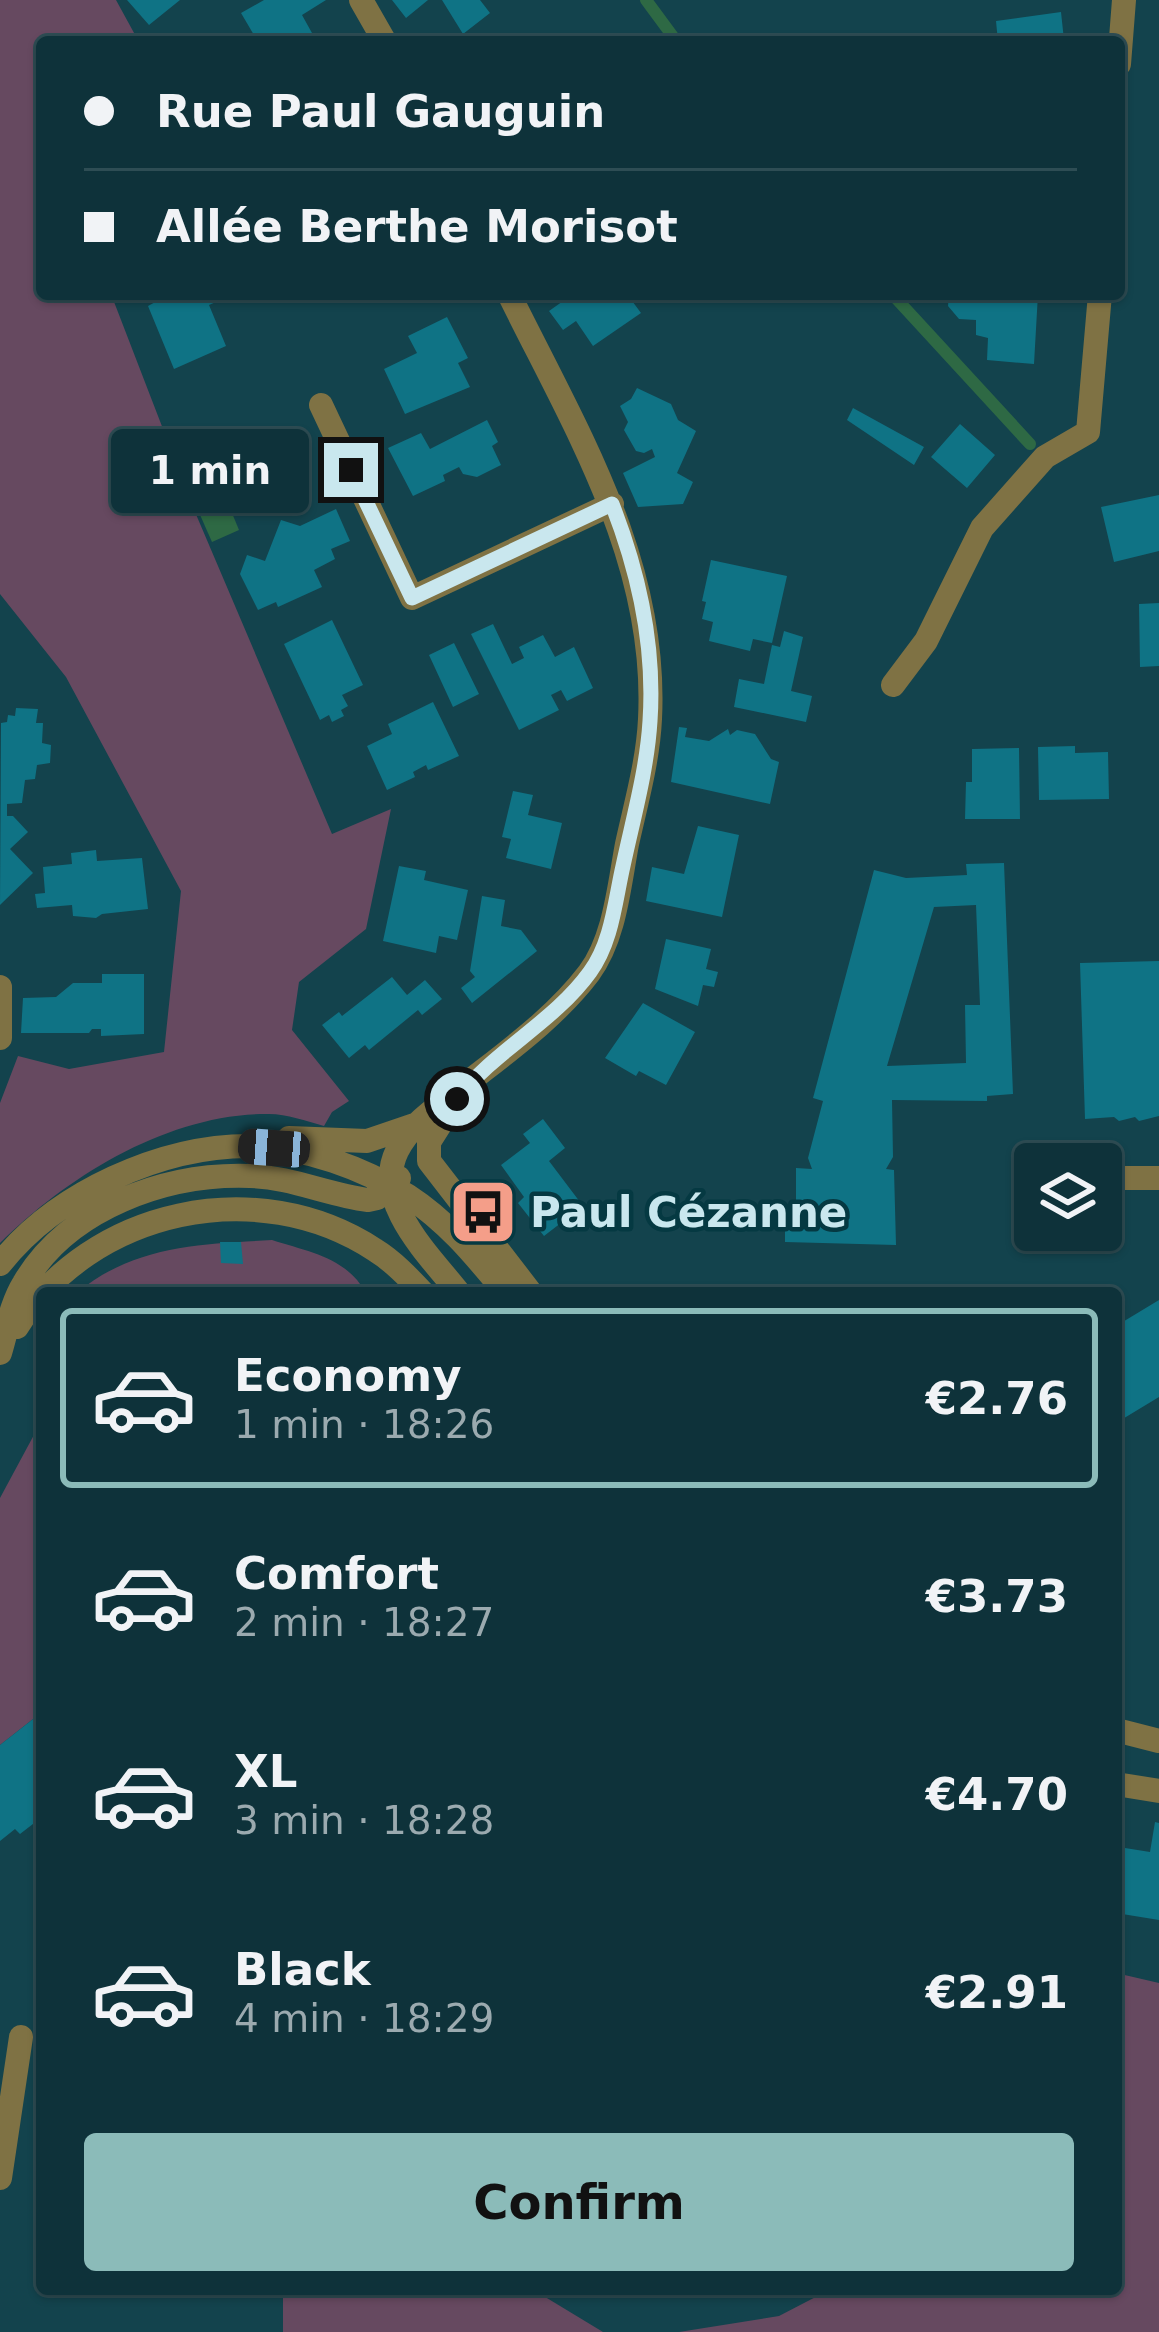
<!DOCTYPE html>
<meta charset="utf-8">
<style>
:root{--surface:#0e323a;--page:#173a42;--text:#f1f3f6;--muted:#9baaaf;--line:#2e4d54;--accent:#8bbbb9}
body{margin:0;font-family:"DejaVu Sans",sans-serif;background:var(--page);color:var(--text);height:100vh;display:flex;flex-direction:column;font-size:45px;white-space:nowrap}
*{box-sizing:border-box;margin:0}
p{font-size:39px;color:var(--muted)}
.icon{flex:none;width:66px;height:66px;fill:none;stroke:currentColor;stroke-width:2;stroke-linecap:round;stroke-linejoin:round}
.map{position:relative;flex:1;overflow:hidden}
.panel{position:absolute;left:36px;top:1287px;width:1086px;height:1008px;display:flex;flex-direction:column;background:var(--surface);border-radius:12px;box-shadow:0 3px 9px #0004,0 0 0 3px var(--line)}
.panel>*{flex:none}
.guide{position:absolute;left:36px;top:36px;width:1089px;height:264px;border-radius:12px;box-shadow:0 3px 9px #0004,0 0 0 3px var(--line);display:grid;align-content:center;height:264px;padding:0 48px;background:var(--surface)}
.fabs{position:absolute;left:1014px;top:1143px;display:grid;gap:24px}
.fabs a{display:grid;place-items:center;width:108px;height:108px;border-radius:12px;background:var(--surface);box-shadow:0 3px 9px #0004,0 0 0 3px var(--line);font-size:60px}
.end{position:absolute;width:54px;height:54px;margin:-27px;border:15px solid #c9e7ee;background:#111;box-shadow:0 0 0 6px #111}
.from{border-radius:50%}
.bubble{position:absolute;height:84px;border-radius:12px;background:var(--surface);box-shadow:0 3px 9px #0004,0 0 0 3px var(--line);font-size:39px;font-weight:600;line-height:84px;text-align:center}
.car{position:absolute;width:36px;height:72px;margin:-36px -18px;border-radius:15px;box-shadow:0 0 9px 3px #0007;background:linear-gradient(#222 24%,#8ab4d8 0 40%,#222 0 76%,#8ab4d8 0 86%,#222 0)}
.guide b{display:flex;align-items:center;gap:42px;height:114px;font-size:45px}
.guide b+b{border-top:3px solid var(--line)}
.guide i{width:30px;height:30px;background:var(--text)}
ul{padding:21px 0 0;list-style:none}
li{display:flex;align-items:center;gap:36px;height:180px;margin:0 24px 18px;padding:0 24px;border:6px solid transparent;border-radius:12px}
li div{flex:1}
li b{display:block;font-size:45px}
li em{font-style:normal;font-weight:600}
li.current{border-color:var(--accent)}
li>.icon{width:108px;height:108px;stroke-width:1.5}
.action{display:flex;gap:24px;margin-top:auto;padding:24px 48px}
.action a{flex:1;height:138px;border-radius:12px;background:var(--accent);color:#111;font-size:48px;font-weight:600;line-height:138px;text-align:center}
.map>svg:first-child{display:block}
.green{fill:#664960}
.water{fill:#2e6944}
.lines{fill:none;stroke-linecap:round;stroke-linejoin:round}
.stream{stroke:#2e6944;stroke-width:12}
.building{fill:#0f7385;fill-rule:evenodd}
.minor{stroke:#7f7244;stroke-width:24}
.route{stroke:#c9e7ee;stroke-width:15}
.labels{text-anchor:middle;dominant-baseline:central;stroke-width:9;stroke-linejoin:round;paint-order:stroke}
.poi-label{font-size:42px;font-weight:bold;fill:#c9e7ee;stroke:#053942;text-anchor:start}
</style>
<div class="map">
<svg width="1159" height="2332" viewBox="0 0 1159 2332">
<rect width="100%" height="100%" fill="#13434d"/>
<path class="green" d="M 0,0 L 116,0 L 139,42 L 42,42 L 42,294 L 111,294 L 195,512 L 332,834 L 391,809 L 366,929 L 299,982 L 292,1030 L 349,1101 L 332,1112 L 324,1126 C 306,1121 287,1114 269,1114 C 170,1113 69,1175 0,1243 L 0,1103 L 18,1056 L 69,1069 L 164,1052 L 181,891 L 66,677 L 0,594 Z
M 272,1240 C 309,1252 346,1257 366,1293 L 77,1293 C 134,1245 201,1244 272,1240 Z
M 42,1420 L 42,1712 L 0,1745 L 0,1498 Z
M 1116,1973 L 1159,1983 L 1159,2332 L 679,2332 L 779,2316 L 831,2289 L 1116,2289 Z
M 283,2289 L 532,2289 L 603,2332 L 283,2332 Z"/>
<path class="water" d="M 225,496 L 239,530 L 212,542 L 197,508 Z"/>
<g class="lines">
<path class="stream" d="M 646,0 L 677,42
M 892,294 L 1030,444"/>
</g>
<path class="building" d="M 127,0 L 180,0 L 149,25 Z
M 264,0 L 326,0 L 302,15 L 317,42 L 258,42 L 241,13 Z
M 392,0 L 428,0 L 406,18 Z
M 442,0 L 480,0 L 490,13 L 463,34 Z
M 1061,12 L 1064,40 L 998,42 L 996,21 Z
M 170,294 L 234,294 L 209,305 L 226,346 L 174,369 L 148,306 Z
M 573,294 L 627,294 L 641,313 L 593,346 L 576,321 L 563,330 L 549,311 Z
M 949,294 L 1038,294 L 1034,364 L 987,360 L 988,338 L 976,335 L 976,320 L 959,319 L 948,306 Z
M 447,317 L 468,358 L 458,363 L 470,387 L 405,414 L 384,369 L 417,353 L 408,336 Z
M 637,388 L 671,404 L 678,420 L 696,431 L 677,473 L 693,482 L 683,504 L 638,507 L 623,473 L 655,457 L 652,449 L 644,453 L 636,451 L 624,430 L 628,422 L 620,406 L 631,399 Z
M 853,408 L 924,447 L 914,465 L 847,420 Z
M 487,420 L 498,442 L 492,446 L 501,465 L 477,477 L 463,474 L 459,467 L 443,475 L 445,481 L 413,496 L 388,448 L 421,433 L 430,449 Z
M 960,424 L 995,455 L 967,488 L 931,457 Z
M 190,427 L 201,447 L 217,439 L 227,460 L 184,480 L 167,438 Z
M 1159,495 L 1159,551 L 1114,562 L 1101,507 Z
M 336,509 L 350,541 L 331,549 L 335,559 L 314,570 L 322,587 L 278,607 L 276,602 L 258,610 L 240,574 L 247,555 L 265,561 L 281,520 L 300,526 Z
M 711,560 L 787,576 L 772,643 L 753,639 L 750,651 L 709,641 L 713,622 L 702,619 L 706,602 L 702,601 Z
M 1159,603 L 1159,666 L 1140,667 L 1139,604 Z
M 332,620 L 363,685 L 342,695 L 348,706 L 341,710 L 344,716 L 332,722 L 329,715 L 320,720 L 284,644 Z
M 493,624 L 512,664 L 524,658 L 519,647 L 543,635 L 555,657 L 574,647 L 593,688 L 567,701 L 561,690 L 551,695 L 559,710 L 519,730 L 471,634 Z
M 784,631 L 803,637 L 791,691 L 812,696 L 806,722 L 734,707 L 739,679 L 764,684 L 772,645 L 780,647 Z
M 454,643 L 479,694 L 453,707 L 429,655 Z
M 433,702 L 459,756 L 428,770 L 426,765 L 413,772 L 415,777 L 387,790 L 367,746 L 392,734 L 388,724 Z
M 16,708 L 38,709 L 36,723 L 43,723 L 42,743 L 51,745 L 50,763 L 37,765 L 35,779 L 25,780 L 22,803 L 7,804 L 7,816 L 13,816 L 28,832 L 10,849 L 33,873 L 0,905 L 1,723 L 7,722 L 8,715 L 15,716 Z
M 679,727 L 687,728 L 685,737 L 709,741 L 728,729 L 730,735 L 737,730 L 755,734 L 771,759 L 779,762 L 770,804 L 671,782 Z
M 1075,746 L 1075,753 L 1108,752 L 1109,799 L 1039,800 L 1038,747 Z
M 1019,748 L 1020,819 L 965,819 L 966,782 L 972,782 L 972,749 Z
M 513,791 L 533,795 L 528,815 L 562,823 L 551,869 L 506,858 L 511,839 L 502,837 Z
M 698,826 L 739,835 L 722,917 L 646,901 L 652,867 L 684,874 Z
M 96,850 L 97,861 L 142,858 L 148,909 L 102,914 L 96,918 L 73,916 L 72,905 L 37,908 L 35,894 L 45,893 L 43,867 L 72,864 L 71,853 Z
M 1004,863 L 1013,1094 L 987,1096 L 987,1101 L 892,1100 L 893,1157 L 886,1169 L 894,1170 L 896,1245 L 785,1242 L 785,1206 L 796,1206 L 796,1168 L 812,1169 L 808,1158 L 823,1101 L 813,1098 L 874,870 L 906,878 L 967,875 L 966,864 ZM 976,905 L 980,1005 L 965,1005 L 966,1063 L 887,1066 L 934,907 Z
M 399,866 L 426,871 L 424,880 L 468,890 L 457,940 L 439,936 L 436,953 L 383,941 Z
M 482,896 L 505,900 L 501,926 L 521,930 L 537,951 L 472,1003 L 461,988 L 475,977 L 470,971 Z
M 666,939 L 711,949 L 706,969 L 718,972 L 714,987 L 703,985 L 698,1006 L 655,989 Z
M 1159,961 L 1159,1116 L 1139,1121 L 1135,1117 L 1119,1121 L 1114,1117 L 1085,1119 L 1080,963 Z
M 102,974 L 144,974 L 144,1034 L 101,1036 L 101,1029 L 92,1029 L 89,1033 L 21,1033 L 23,998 L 56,997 L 73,983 L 102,983 Z
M 392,977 L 407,995 L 425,980 L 442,999 L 422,1015 L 418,1010 L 369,1050 L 365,1045 L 349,1058 L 322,1025 L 339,1012 L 342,1016 Z
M 643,1003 L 695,1032 L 666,1085 L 639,1071 L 636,1076 L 605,1058 Z
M 543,1119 L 565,1148 L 549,1161 L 583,1206 L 544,1236 L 518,1203 L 524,1197 L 501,1165 L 530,1143 L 523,1134 Z
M 220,1242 L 241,1242 L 243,1264 L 221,1263 Z
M 1159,1300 L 1159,1397 L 1116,1423 L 1116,1326 Z
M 42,1712 L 42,1817 L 20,1834 L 15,1829 L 0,1841 L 0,1745 Z
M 1155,1822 L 1159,1823 L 1159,1920 L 1116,1913 L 1116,1855 L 1123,1857 L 1125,1848 L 1150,1852 Z"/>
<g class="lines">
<path class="minor" d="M 361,0 L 385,42
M 1119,64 L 1124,0
M 321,405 L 412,598 L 612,504
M 893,685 L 926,641 L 982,528 L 1045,457 L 1088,432 L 1100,294
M 0,987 L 0,1038
M 453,1104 L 429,1142 L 429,1161 L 531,1293
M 289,1138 L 367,1141 L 414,1125
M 1101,1178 L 1159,1178
M 0,1264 C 56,1193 162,1145 252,1146 C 306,1147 363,1168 408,1196 C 448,1222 476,1257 506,1293
M 459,1293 C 431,1257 372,1202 397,1151 C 410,1124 438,1107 461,1088 C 505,1053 554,1019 589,973 C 615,938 619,886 627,844 C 636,803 648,761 650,719 C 658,562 576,430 509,294
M 17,1327 C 90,1209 258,1173 375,1250 C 393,1261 409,1278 423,1293
M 0,1353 C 7,1330 11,1304 24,1283 C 68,1208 166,1173 250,1176 C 291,1177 328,1195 368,1200 L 377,1198 L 399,1178
M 1116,1730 L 1159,1741
M 1116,1784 L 1159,1791
M 0,2178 L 21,2037"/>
</g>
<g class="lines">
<path class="route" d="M 351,470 L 412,598 L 612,504 C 639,573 655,647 650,721 C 647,770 633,819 623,866 C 615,901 612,942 590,972 C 554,1022 495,1050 457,1099"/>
</g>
<defs>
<g id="bus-square" transform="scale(3.45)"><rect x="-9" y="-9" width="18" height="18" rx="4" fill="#f49e89" stroke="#053942"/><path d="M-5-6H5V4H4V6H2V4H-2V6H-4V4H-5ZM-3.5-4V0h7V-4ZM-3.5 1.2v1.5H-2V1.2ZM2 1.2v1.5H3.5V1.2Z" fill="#111"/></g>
</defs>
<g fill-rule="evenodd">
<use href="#bus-square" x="483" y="1212"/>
</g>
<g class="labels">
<g class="poi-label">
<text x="530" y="1212">Paul Cézanne</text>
</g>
</g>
</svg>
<div class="fabs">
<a><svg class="icon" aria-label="layers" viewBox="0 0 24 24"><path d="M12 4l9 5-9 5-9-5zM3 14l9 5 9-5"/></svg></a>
</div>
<i class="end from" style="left:457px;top:1099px"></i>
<i class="end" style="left:351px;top:470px"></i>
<div class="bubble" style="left:111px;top:429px;width:198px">1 min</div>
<i class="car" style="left:274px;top:1148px;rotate:274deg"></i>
<div class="guide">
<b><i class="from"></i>Rue Paul Gauguin</b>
<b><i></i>Allée Berthe Morisot</b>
</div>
<section class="panel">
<ul>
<li class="current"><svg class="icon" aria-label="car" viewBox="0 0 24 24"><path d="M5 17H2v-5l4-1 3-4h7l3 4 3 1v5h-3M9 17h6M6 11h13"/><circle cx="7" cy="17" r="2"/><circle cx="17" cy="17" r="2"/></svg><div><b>Economy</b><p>1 min · 18:26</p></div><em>€2.76</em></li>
<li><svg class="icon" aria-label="car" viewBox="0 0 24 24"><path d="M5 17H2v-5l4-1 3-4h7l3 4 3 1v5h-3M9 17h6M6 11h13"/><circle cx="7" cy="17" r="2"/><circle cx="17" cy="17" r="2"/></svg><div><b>Comfort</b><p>2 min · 18:27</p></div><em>€3.73</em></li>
<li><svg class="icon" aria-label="car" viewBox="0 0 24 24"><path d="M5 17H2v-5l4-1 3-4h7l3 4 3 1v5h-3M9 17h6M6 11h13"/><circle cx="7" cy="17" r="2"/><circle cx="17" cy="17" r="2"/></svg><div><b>XL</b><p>3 min · 18:28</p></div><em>€4.70</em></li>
<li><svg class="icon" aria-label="car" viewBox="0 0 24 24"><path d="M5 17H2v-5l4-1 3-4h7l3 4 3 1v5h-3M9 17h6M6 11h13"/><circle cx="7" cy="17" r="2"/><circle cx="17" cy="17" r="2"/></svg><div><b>Black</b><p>4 min · 18:29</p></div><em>€2.91</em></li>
</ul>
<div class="action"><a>Confirm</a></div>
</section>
</div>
